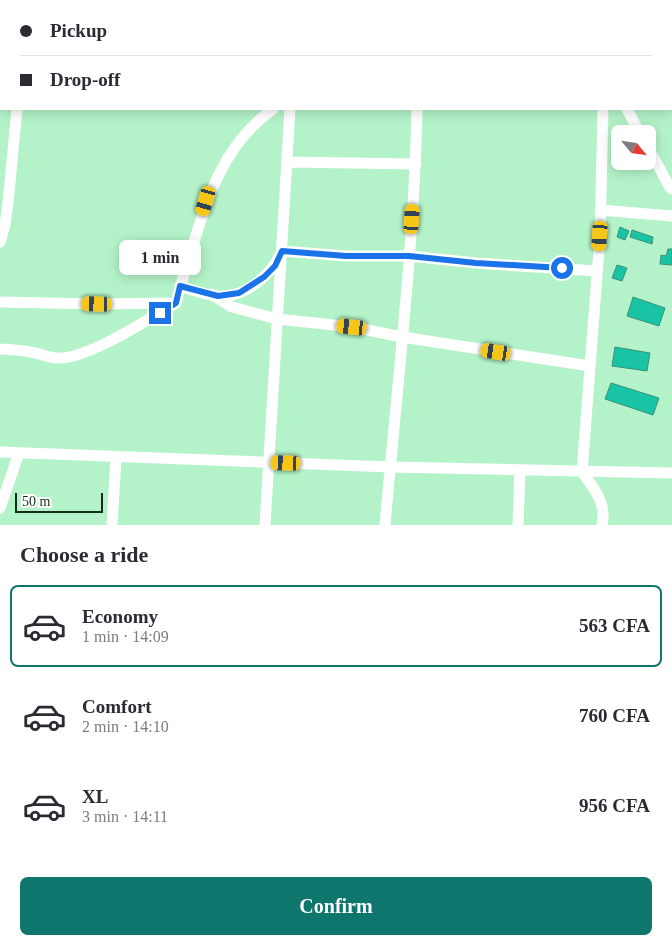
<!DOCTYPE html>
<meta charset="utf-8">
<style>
:root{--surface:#fff;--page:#f7f7f7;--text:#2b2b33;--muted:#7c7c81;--line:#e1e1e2;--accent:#0f766e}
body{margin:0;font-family:Georgia,serif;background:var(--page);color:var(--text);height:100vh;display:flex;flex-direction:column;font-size:19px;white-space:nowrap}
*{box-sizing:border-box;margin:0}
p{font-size:16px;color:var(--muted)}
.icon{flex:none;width:28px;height:28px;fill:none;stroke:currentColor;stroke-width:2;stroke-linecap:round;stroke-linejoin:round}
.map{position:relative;height:525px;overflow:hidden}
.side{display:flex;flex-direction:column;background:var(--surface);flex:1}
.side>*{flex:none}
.top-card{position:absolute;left:0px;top:0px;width:672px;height:110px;box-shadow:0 2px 12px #0003;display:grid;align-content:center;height:110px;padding:0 20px;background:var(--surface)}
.needle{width:32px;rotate:119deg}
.controls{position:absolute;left:611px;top:125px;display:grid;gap:10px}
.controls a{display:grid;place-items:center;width:45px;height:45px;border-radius:8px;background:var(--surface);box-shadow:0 2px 12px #0003;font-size:25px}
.scale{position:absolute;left:15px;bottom:12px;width:88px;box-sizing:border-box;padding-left:5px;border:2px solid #132d1d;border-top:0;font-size:14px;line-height:18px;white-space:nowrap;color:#132d1d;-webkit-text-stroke:4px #fff;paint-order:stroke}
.end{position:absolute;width:22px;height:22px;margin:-11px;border:6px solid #1a73e8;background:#fff;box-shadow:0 0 0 2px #fff}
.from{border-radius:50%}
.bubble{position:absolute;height:35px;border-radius:8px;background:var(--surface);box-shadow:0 2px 12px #0003;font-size:16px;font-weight:600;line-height:35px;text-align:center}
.car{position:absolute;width:15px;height:30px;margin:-15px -8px;border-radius:6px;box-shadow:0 0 4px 1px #0007;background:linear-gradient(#f5c518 24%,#345 0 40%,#f5c518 0 76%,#345 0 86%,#f5c518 0)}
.top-card b{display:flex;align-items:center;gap:18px;height:48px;font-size:19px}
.top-card b+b{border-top:1px solid var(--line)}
.top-card i{width:12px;height:12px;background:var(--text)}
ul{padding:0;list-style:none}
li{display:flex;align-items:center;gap:15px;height:82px;margin:0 10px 8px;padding:0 10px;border:2px solid transparent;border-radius:8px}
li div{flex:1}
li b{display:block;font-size:19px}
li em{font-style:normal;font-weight:600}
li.current{border-color:var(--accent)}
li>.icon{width:45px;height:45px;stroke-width:1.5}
h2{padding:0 20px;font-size:22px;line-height:60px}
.button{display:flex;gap:10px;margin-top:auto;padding:10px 20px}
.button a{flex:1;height:58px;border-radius:8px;background:var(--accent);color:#fff;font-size:20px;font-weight:600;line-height:58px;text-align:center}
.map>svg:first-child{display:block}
.building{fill:#18c4a4;stroke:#3e907c}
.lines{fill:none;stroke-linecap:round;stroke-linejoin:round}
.minor{stroke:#fff;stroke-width:11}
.route{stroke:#1a73e8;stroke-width:6}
</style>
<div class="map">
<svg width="672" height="525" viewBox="0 0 672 525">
<rect width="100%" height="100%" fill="#b4f3c9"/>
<path class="building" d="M 620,227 L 629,231 L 625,240 L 617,237 Z
M 632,230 L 653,237 L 652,244 L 630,237 Z
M 668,249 L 672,249 L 672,265 L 660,264 L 661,255 L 666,256 Z
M 617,265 L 627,268 L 622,281 L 612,278 Z
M 633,297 L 665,308 L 659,326 L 627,316 Z
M 615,347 L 650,353 L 647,371 L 612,366 Z
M 611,383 L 659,398 L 653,415 L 605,399 Z"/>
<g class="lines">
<path class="minor" d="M 173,0 L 175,1
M 201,0 L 201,1
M 412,0 L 412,1
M 547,0 L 548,1
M 566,0 L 566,1
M 36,1 L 36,0
M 213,1 L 214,0
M 295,1 L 295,0
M 437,1 L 438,0
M 627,1 L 627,0
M 627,109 L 640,134
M 648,147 L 669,186 L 672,189
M 287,162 L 416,164
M 600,210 L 672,216
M 0,242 L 5,225 L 8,203 L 17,109
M 282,251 L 346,256 L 409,256 L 476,263 L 597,271
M 180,286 C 192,290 206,295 218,296 C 244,298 270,276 280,255
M 211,294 L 232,307 L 277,319 L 352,327 L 402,337 L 590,366
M 0,302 L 97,304 L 174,303
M 0,349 C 12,350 23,350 35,353 C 42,354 49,358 57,358 C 86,360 149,319 176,303 C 180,286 186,269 191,252 C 207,197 224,144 273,109
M 0,452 L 390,467 L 672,473
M 0,508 L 19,453
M 112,525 L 116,457
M 265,525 L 290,109
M 385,525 C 397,386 414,248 417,109
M 518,525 L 520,470
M 602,525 C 607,504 594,488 582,472 L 600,236 L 603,109"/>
</g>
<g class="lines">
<path class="route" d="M 160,313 L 176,303 L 180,286 L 218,296 L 239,293 L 264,277 L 275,266 L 282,251 L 346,256 L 409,256 L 476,263 L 562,268"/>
</g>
</svg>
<div class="controls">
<a><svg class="needle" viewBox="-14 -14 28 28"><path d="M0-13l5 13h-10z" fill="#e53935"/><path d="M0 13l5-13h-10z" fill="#7c7c81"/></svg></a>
</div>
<div class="scale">50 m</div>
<i class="end from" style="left:562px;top:268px"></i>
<i class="end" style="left:160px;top:313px"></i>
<div class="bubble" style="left:119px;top:240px;width:82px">1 min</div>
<i class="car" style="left:206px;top:201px;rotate:196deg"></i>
<i class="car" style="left:412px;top:219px;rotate:4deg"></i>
<i class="car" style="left:600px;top:236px;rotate:184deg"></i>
<i class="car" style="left:97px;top:304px;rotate:271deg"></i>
<i class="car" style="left:352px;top:327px;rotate:276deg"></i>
<i class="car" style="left:496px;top:352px;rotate:279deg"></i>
<i class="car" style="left:286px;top:463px;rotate:272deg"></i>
<div class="top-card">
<b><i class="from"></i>Pickup</b>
<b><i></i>Drop-off</b>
</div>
</div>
<section class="side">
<h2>Choose a ride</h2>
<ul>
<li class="current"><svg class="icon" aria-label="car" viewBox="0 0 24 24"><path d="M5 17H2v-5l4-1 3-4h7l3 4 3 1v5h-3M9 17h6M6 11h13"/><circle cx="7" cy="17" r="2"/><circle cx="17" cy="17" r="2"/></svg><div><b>Economy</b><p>1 min · 14:09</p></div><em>563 CFA</em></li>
<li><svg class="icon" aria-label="car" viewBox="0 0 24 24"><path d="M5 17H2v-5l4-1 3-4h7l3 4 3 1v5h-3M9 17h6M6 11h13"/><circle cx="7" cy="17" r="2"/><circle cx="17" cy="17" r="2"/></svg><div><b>Comfort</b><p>2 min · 14:10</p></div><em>760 CFA</em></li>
<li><svg class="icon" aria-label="car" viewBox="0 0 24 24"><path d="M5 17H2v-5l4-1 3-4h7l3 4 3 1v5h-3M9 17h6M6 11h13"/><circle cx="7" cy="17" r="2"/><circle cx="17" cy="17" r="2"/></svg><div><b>XL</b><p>3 min · 14:11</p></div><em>956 CFA</em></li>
</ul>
<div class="button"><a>Confirm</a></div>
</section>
